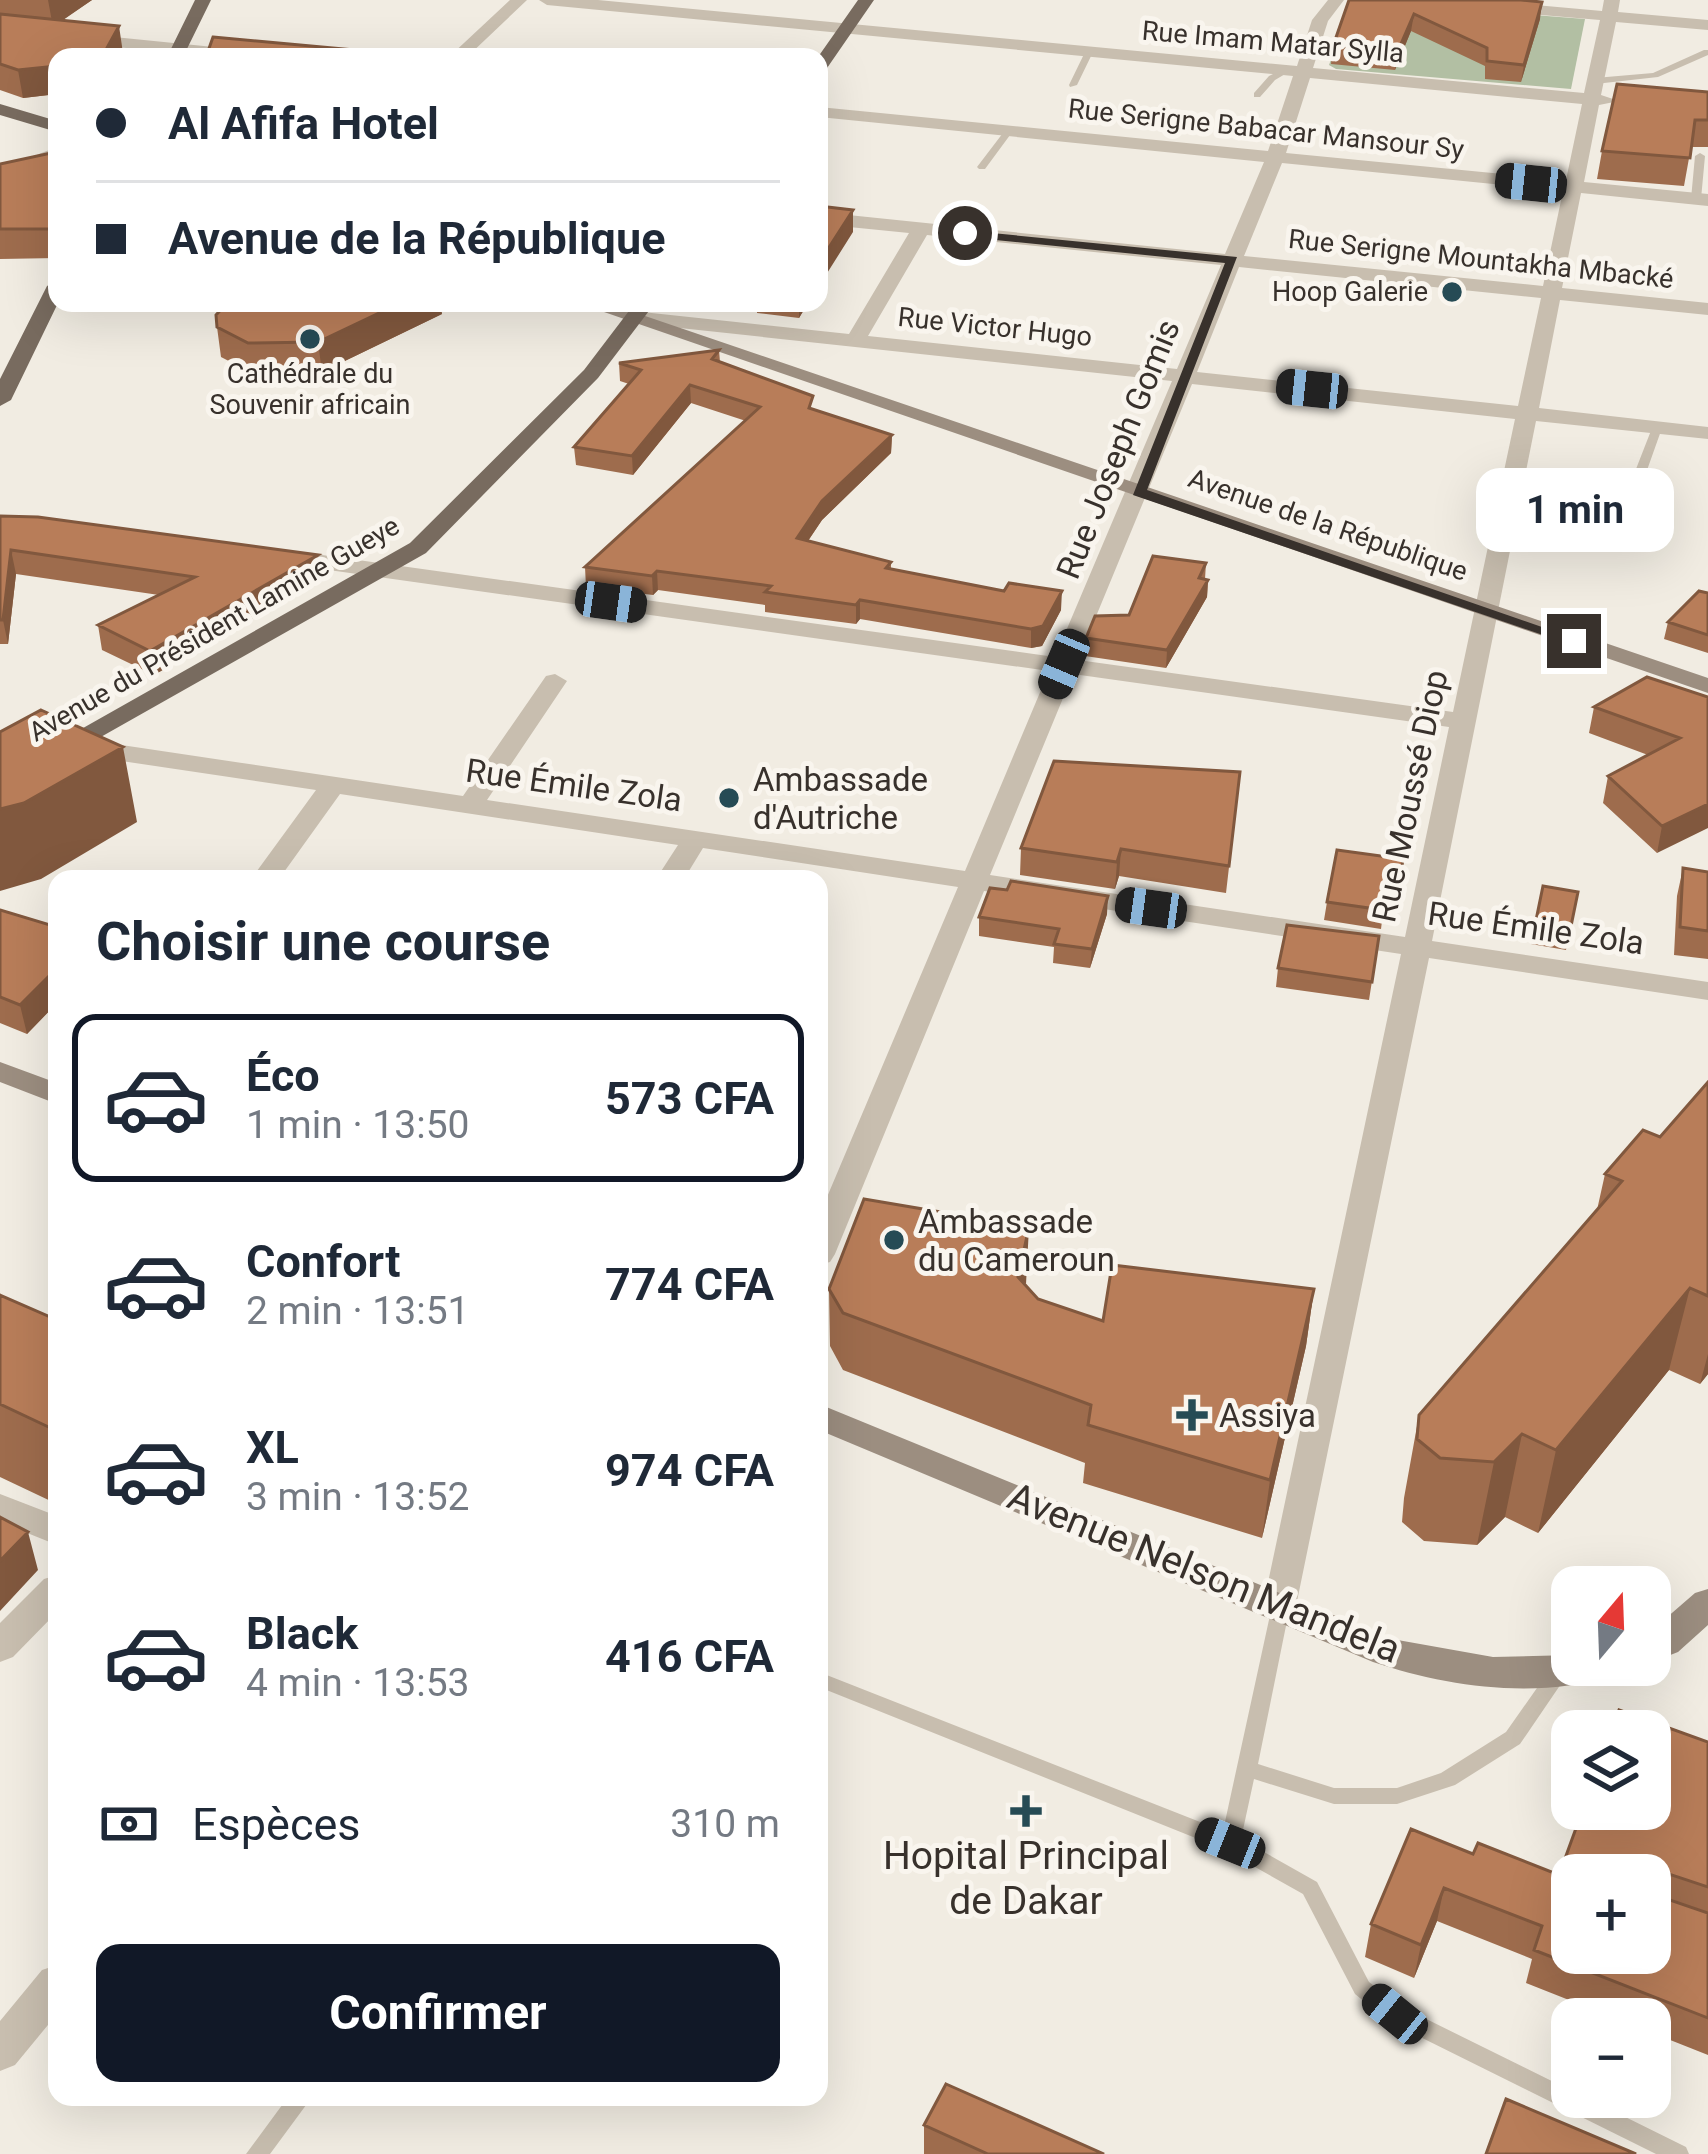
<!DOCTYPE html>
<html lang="fr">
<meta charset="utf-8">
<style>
:root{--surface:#fff;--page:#f6f6f7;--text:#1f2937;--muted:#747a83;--line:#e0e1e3;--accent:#111827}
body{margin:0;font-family:Roboto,sans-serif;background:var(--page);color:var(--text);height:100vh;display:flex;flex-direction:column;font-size:45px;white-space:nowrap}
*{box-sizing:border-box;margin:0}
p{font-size:39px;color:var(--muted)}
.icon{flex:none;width:66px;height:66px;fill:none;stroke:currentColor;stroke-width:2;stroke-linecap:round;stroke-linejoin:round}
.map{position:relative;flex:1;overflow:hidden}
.sheet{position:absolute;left:48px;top:870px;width:780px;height:1236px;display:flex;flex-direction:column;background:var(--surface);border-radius:24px;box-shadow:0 12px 48px #0002}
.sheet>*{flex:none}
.hud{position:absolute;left:48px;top:48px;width:780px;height:264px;border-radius:24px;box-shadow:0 12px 48px #0002;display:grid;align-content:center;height:264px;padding:0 48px;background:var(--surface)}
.needle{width:78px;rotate:19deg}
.controls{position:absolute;left:1551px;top:1566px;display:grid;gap:24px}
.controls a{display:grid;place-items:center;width:120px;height:120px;border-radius:24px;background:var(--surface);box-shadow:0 12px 48px #0002;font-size:60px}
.end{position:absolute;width:54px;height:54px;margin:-27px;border:15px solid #38312c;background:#fff;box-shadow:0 0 0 6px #fff}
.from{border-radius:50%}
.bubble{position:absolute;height:84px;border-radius:24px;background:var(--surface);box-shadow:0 12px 48px #0002;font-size:39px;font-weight:700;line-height:84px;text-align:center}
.car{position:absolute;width:36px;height:72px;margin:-36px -18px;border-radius:15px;box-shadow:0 0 9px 3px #0007;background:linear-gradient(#222 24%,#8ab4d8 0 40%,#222 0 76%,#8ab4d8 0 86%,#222 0)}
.hud b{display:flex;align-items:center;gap:42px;height:114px;font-size:45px}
.hud b+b{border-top:3px solid var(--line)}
.hud i{width:30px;height:30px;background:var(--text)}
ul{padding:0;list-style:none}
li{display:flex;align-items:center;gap:36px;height:168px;margin:0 24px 18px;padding:0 24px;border:6px solid transparent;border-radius:24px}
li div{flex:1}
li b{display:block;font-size:45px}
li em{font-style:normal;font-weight:700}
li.selected{border-color:var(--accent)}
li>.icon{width:108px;height:108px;stroke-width:1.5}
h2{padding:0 48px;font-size:54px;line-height:144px}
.pay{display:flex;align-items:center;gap:30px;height:132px;padding:0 48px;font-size:45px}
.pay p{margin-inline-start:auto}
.button{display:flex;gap:24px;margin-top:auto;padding:24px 48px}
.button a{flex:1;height:138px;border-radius:24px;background:var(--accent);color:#fff;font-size:48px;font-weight:700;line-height:138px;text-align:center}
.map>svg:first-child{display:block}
.green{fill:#b2bfa3}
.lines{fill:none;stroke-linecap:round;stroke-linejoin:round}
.lane{fill:#c8beaf;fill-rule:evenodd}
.street{fill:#c8beaf;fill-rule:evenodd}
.secondary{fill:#9c8e80;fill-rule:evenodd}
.primary{fill:#786b5f;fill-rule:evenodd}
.wall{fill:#9e6c4d}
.shaded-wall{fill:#81583e}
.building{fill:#b87d59;stroke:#81583e;stroke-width:3;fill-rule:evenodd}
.route{fill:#38312c}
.poi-dot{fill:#264b55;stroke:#f9f5ee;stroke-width:4.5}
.labels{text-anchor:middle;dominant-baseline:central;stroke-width:10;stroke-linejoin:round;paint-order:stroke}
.far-street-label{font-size:27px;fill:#38312c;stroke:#f9f5ee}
.far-poi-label{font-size:27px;fill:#38312c;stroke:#f9f5ee;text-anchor:end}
.street-label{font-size:33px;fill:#38312c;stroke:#f9f5ee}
.poi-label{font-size:33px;fill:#38312c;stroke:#f9f5ee;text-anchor:start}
.near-street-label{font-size:39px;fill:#38312c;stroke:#f9f5ee}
.near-poi-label{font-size:39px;fill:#38312c;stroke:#f9f5ee}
</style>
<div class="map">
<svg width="1708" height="2154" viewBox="0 0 1708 2154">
<rect width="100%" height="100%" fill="#f1ece2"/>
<path class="green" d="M 1353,1 L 1585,19 L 1571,89 L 1336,69 L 1329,65 Z"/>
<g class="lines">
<path class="lane" d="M 1086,50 L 1093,52 L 1077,85 L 1070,87 L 1069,85 Z
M 1704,50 L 1708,50 L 1708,55 L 1658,77 L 1595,84 L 1591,81 L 1595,78 L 1653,73 Z
M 1285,68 L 1292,70 L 1275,80 L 1260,97 L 1254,97 L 1254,93 L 1269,76 Z
M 1006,129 L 1013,131 L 985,169 L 979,169 L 977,167 Z
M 1700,153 L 1705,156 L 1701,199 L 1696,202 L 1691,199 L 1695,156 Z
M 1657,425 L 1662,428 L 1641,487 L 1639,489 L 1631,489 L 1629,487 L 1652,428 Z
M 1281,1599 L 1288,1601 L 1290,1606 L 1258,1764 L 1334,1788 L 1397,1788 L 1441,1773 L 1506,1732 L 1551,1668 L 1558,1666 L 1565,1668 L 1567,1673 L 1565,1678 L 1520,1744 L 1455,1785 L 1397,1804 L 1334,1804 L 1254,1779 L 1241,1839 L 1317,1882 L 1369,1982 L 1402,2007 L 1572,2091 L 1572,2097 L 1585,2097 L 1686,2147 L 1689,2154 L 1656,2154 L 1388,2021 L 1355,1994 L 1303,1894 L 1223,1849 L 819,1687 L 819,1672 L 1223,1831 L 1272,1606 L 1274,1601 Z
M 288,2097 L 312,2097 L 270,2154 L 246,2154 Z"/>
<path class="street" d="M 510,0 L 527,0 L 467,57 L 449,57 Z
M 539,0 L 598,0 L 1297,66 L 1312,20 L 1328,0 L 1344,0 L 1328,21 L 1313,68 L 1584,93 L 1600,20 L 1427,5 L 1419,0 L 1481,0 L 1602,11 L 1604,0 L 1620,0 L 1618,12 L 1708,20 L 1708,30 L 1616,22 L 1601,95 L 1619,101 L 1599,105 L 1584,182 L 1708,194 L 1708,206 L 1581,193 L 1562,288 L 1708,303 L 1708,315 L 1560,300 L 1539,408 L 1708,427 L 1708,439 L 1536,421 L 1432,941 L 1708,982 L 1708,1000 L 1429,958 L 1294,1616 L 1281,1620 L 1268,1616 L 1263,1606 L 1401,954 L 984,891 L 835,1254 L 830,1262 L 819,1265 L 819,1216 L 958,887 L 703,848 L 684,879 L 656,879 L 678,845 L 340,794 L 279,879 L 251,879 L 316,790 L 88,756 L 75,748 L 88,740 L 463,796 L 546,676 L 555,674 L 567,681 L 487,800 L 965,871 L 1049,671 L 279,563 L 267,556 L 279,549 L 1055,657 L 1172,381 L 633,323 L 623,317 L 633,311 L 849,334 L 909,233 L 819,224 L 819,212 L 1225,254 L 1264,162 L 819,117 L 819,107 L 1268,151 L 1293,76 L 547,5 ZM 1310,78 L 1582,104 L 1566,180 L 1286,153 ZM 1282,163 L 1563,191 L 1543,286 L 1244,256 ZM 927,235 L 1221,265 L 1177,369 L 868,336 ZM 1239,267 L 1541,298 L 1518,406 L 1197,372 ZM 1192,384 L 1515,419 L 1453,712 L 1078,660 ZM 1073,674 L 1449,727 L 1405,937 L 990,875 Z
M 84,34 L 263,52 L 271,57 L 213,57 L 78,43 L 78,35 Z
M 57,147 L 57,159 L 0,181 L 0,169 Z
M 0,1494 L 57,1516 L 57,1545 L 0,1522 Z
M 57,1575 L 57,1612 L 13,1657 L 0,1662 L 0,1623 L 44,1579 Z
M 57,1965 L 57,2014 L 15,2065 L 0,2071 L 0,2021 L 42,1970 Z"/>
<path class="secondary" d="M 578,303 L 607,303 L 1708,678 L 1708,693 Z
M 0,1062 L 57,1083 L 57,1104 L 0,1082 Z
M 819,1404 L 1392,1639 L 1493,1657 L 1572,1655 L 1572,1665 L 1620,1665 L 1614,1675 C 1538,1700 1447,1687 1373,1662 L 819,1430 Z
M 1708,1589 L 1708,1625 L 1678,1652 L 1650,1663 L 1650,1632 L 1695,1593 Z"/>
<path class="primary" d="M 195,0 L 211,0 L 183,57 L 167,57 Z
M 858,0 L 874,0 L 825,71 L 819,72 L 818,57 Z
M 0,104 L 57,121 L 57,132 L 0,115 Z
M 57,280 L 58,303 L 11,400 L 0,406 L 0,379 L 47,286 Z
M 635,303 L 655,303 L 598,378 L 426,553 L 0,794 L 0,775 L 410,543 L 584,370 Z"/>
</g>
<path class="wall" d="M 0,0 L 92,0 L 62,20 L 123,53 L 57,57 L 57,94 L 23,98 L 0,90 Z
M 1349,0 L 1540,19 L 1521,82 L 1485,79 L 1485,66 L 1411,31 L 1395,70 L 1331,64 L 1333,46 Z
M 1708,92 L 1708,147 L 1691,147 L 1684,186 L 1597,179 L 1602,151 Z
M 57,154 L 57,258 L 0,259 L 0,164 Z
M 757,303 L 808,303 L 799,318 L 757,313 Z
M 442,314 L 322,372 L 252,373 L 221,357 L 217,327 Z
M 719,350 L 720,362 L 813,409 L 892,435 L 891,453 L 822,520 L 808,541 L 891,562 L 891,569 L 1061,610 L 1042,646 L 1031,648 L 860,619 L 856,624 L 765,612 L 765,605 L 658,590 L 653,595 L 586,587 L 585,567 L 746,421 L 691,403 L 633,475 L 576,465 L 574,447 L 629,384 L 620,381 L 619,363 Z
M 0,516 L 318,555 L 321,579 L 154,675 L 102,650 L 98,625 L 159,595 L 16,574 L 8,644 L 0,644 Z
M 1206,563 L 1205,579 L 1208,580 L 1207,597 L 1166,668 L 1085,656 L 1086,638 L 1129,615 Z
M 1708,593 L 1708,653 L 1664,639 L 1668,622 Z
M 1708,697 L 1657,853 L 1603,803 L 1608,776 L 1648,755 L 1589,733 L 1594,707 Z
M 1240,772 L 1226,893 L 1119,876 L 1115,889 L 1020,875 L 1021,848 Z
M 1403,859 L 1393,923 L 1382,921 L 1381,929 L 1324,920 L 1327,902 Z
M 1683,868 L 1708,872 L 1708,959 L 1674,955 L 1677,896 Z
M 1578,892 L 1566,950 L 1531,944 L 1535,925 Z
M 0,910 L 57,927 L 57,1003 L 27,1034 L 0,1023 Z
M 1107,914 L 1090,968 L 1053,963 L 1054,947 L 979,936 L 979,917 Z
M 1379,936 L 1369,1000 L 1276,987 L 1278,968 Z
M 1708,1082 L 1708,1374 L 1700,1384 L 1669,1370 L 1538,1533 L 1505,1517 L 1477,1545 L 1424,1541 L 1402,1522 L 1404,1498 L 1419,1415 L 1597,1210 L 1605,1174 L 1660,1137 Z
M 1026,1285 L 1038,1299 L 1103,1321 L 1314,1289 L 1306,1346 L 1262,1538 L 1083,1483 L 1085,1463 L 843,1370 L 830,1346 L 829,1289 Z
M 0,1295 L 57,1320 L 57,1504 L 0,1477 Z
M 1708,1742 L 1708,2055 L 1650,2032 L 1650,2019 L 1617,2019 L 1526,1983 L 1532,1959 L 1437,1921 L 1414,1978 L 1365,1957 L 1371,1924 L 1473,1854 L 1559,1875 Z
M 924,2125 L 1104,2154 L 924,2154 Z"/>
<path class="shaded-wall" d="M 48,0 L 92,0 L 53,27 Z
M 1542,2 L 1540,19 L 1521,82 L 1524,65 Z
M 1414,14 L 1411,31 L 1395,70 L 1397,53 Z
M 119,26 L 123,53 L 121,57 L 102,57 Z
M 57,66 L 57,94 L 23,98 L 18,70 Z
M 853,210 L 853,232 L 819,286 L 819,263 Z
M 400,303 L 441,303 L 442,314 L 322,372 L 318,342 Z
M 799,303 L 808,303 L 799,318 Z
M 690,385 L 691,403 L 633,475 L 632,456 Z
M 892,435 L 891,453 L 822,520 L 797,557 L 797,538 L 822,501 Z
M 11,550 L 16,574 L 8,644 L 3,620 Z
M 318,555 L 321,579 L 154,675 L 150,651 Z
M 657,571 L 658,590 L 653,595 L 652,576 Z
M 1208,580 L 1207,597 L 1166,668 L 1167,650 Z
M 1062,591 L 1061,610 L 1042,646 L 1031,648 L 1031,629 Z
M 860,600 L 860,619 L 856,624 L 856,605 Z
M 123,747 L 137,822 L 41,879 L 0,891 L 0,809 Z
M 1708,804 L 1708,828 L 1657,853 L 1662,826 Z
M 1121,849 L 1119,876 L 1115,889 L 1117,862 Z
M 1108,896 L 1107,914 L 1090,968 L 1092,949 Z
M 57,968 L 57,1003 L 27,1034 L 20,1005 Z
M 1029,1227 L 1026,1284 L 1018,1277 Z
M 1690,1288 L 1669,1370 L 1538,1533 L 1556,1450 Z
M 1314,1289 L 1306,1346 L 1262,1538 L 1270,1480 Z
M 1708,1354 L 1708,1374 L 1700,1384 Z
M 1522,1434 L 1505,1517 L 1477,1545 L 1494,1462 Z
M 28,1532 L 38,1570 L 0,1611 L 0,1561 Z
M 1444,1888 L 1437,1921 L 1414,1978 L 1421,1945 Z"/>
<path class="building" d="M 1349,0 L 1521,0 L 1542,2 L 1524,65 L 1487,61 L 1487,48 L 1414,14 L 1397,53 L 1333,46 Z
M 0,14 L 119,26 L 102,57 L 57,57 L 57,66 L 18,70 L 0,64 Z
M 213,37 L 397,54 L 393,57 L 206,57 Z
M 1617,84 L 1708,92 L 1708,120 L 1695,120 L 1690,158 L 1602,151 Z
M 51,153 L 57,154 L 57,224 L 54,229 L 0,229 L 0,164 Z
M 819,206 L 853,210 L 819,263 Z
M 227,303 L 400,303 L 318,342 L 248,343 L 217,327 L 216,315 Z
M 719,350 L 712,359 L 813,396 L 809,408 L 892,435 L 822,501 L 797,538 L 891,562 L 886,568 L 1004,591 L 1009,583 L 1062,591 L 1043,626 L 1031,629 L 860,600 L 856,605 L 765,592 L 771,586 L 657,571 L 652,576 L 585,567 L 760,407 L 690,385 L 632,456 L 574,447 L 641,370 L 619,363 Z
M 0,516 L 38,517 L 318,555 L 150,651 L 98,625 L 195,577 L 11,550 L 3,620 L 0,620 Z
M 1153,556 L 1206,563 L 1199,578 L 1208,580 L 1167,650 L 1086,638 L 1095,616 L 1129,615 Z
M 1699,591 L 1708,593 L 1708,635 L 1668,622 Z
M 1647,677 L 1708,697 L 1708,804 L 1662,826 L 1608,776 L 1680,738 L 1594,707 Z
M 41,710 L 123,747 L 24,803 L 0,809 L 0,732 Z
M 1054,761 L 1240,772 L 1229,866 L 1121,849 L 1117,862 L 1021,848 Z
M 1337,850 L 1403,859 L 1396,904 L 1385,903 L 1383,910 L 1327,902 Z
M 1683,868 L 1708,872 L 1708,931 L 1680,927 Z
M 1011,881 L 1108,896 L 1092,949 L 1054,944 L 1059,929 L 979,917 L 990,888 L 1007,890 Z
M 1543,886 L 1578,892 L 1570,931 L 1535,925 Z
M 0,910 L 57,927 L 57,968 L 20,1005 L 0,997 Z
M 1287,925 L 1379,936 L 1372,982 L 1278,968 Z
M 1708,1082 L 1708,1296 L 1690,1288 L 1556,1450 L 1522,1434 L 1494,1462 L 1440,1458 L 1417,1439 L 1419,1415 L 1622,1181 L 1605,1174 L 1643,1130 L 1660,1137 Z
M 864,1199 L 1029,1227 L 1018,1277 L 1038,1299 L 1103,1321 L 1112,1265 L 1314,1289 L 1270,1480 L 1088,1425 L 1091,1405 L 843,1313 L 829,1289 Z
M 0,1295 L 57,1320 L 57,1431 L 0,1404 Z
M 0,1517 L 28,1532 L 0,1561 Z
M 1619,1710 L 1708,1742 L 1708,1887 L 1657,1870 L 1658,1896 L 1708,1913 L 1708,2018 L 1534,1950 L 1542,1926 L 1444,1888 L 1421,1945 L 1371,1924 L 1411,1829 L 1473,1854 L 1478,1843 L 1559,1875 L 1583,1809 L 1650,1809 L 1650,1731 L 1611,1731 ZM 1572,1875 L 1650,1875 L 1650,1953 L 1572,1953 Z
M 946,2084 L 1104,2154 L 988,2154 L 924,2125 Z
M 1506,2099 L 1636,2154 L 1486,2154 Z"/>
<path class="route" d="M 961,230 L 1237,257 L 1147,490 L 1582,641 L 1569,644 L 1133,495 L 1225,263 L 965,237 Z"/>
<g class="poi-dot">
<circle cx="1452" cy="292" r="12"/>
<circle cx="310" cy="339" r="12"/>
<circle cx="729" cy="798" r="12"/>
<circle cx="894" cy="1240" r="12"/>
<path d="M1186 1397h12v12h12v12h-12v12h-12v-12h-12v-12h12z"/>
<path d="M1020 1793h12v12h12v12h-12v12h-12v-12h-12v-12h12z"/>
</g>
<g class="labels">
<g class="far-street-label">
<text transform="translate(1273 42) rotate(5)">Rue Imam Matar Sylla</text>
<text transform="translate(1266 129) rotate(6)">Rue Serigne Babacar Mansour Sy</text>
<text transform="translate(1481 259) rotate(6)">Rue Serigne Mountakha Mbacké</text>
<text transform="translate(995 327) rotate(6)">Rue Victor Hugo</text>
<text transform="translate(1328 525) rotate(19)">Avenue de la République</text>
<text transform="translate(214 629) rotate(-30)">Avenue du Président Lamine Gueye</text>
</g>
<g class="far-poi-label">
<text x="1428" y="292">Hoop Galerie</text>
<text x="310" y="374" text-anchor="middle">Cathédrale du<tspan x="310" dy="31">Souvenir africain</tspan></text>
</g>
<g class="street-label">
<text transform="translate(1118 449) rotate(-68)">Rue Joseph Gomis</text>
<text transform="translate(574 785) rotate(8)">Rue Émile Zola</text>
<text transform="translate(1410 796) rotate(-78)">Rue Moussé Diop</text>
<text transform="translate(1536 928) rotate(8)">Rue Émile Zola</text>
</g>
<g class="poi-label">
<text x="753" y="779">Ambassade<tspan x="753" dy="38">d'Autriche</tspan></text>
<text x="918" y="1221">Ambassade<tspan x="918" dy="38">du Cameroun</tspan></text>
<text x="1219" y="1415">Assiya</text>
</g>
<g class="near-street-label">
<text transform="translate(1204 1573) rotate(22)">Avenue Nelson Mandela</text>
</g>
<g class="near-poi-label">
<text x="1026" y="1856">Hopital Principal<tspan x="1026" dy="45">de Dakar</tspan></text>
</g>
</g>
</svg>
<div class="controls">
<a><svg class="needle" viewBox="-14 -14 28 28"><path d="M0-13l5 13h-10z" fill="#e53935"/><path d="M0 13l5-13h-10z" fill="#747a83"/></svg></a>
<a><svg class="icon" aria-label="layers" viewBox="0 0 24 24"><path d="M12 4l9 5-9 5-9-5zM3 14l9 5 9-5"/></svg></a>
<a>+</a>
<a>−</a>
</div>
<i class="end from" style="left:965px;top:233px"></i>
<i class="end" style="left:1574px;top:641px"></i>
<div class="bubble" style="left:1476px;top:468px;width:198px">1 min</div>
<i class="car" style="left:1531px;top:183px;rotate:276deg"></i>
<i class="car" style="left:1312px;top:389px;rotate:276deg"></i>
<i class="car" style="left:611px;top:602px;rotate:98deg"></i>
<i class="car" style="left:1064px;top:664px;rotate:203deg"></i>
<i class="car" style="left:1151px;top:908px;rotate:278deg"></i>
<i class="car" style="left:1230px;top:1843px;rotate:292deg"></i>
<i class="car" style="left:1395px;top:2014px;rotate:309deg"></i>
<div class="hud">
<b><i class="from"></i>Al Afifa Hotel</b>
<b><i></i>Avenue de la République</b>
</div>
<section class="sheet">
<h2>Choisir une course</h2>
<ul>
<li class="selected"><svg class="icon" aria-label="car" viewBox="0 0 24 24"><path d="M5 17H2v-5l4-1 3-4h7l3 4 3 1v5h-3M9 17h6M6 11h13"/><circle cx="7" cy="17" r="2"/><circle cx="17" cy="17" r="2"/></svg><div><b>Éco</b><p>1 min · 13:50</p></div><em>573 CFA</em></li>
<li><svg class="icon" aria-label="car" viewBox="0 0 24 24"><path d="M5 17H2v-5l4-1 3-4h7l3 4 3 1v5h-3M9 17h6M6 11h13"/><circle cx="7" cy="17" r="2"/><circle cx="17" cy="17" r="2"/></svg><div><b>Confort</b><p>2 min · 13:51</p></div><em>774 CFA</em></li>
<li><svg class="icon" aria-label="car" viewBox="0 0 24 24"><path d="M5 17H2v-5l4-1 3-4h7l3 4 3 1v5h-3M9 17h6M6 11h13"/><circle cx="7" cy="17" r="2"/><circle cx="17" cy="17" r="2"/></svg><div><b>XL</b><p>3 min · 13:52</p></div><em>974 CFA</em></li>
<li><svg class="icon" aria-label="car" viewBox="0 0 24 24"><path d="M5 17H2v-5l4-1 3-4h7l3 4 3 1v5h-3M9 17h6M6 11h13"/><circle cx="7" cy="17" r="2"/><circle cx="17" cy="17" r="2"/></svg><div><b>Black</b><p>4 min · 13:53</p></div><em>416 CFA</em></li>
</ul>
<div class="pay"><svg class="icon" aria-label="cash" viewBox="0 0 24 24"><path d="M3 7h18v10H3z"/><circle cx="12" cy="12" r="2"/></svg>Espèces<p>310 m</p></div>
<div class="button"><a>Confirmer</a></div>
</section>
</div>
